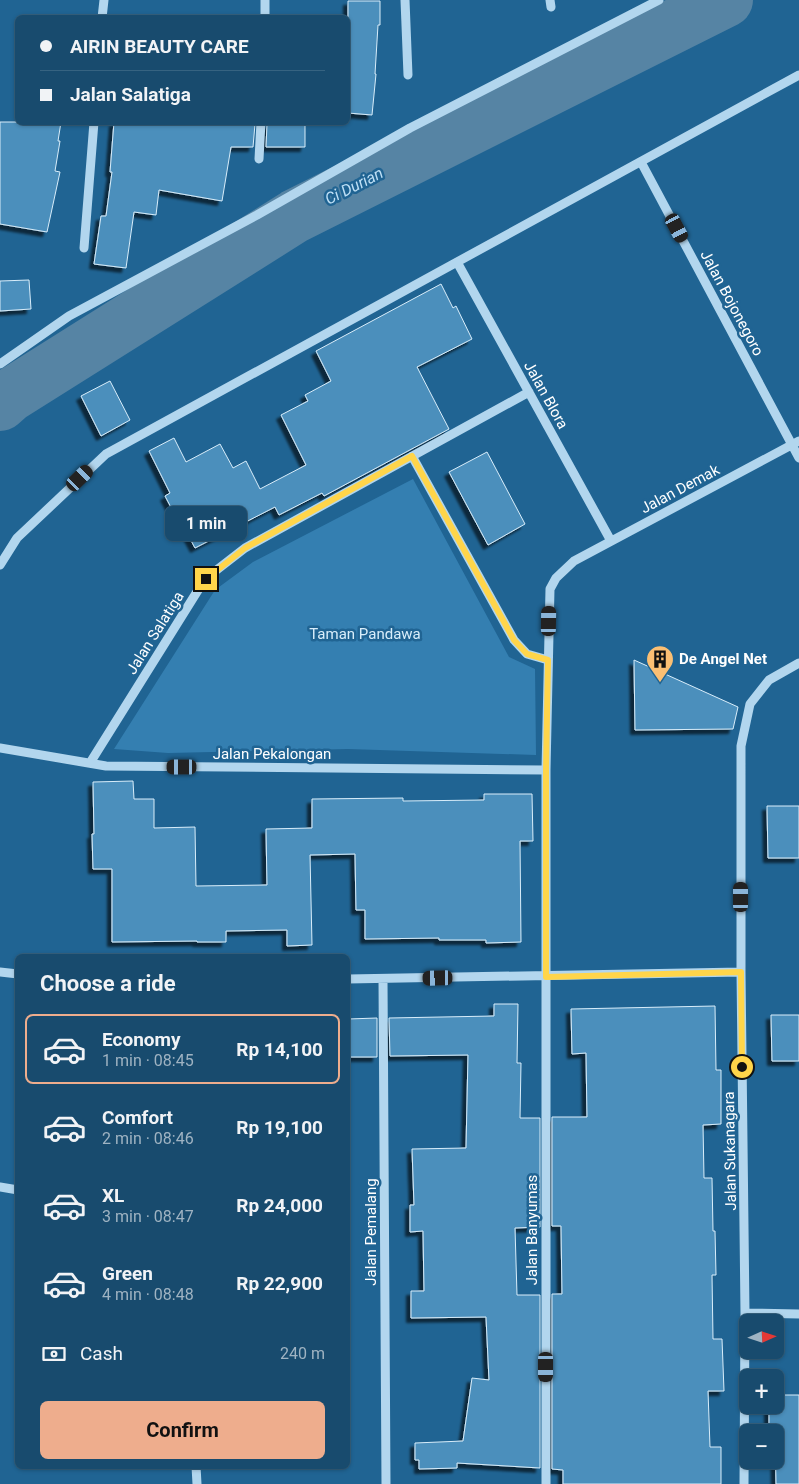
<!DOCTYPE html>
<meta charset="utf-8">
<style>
:root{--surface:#184b6e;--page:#215273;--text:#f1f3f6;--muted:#9fb3c2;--line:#366381;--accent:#eead8d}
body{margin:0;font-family:Roboto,sans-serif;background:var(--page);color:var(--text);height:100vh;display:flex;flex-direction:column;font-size:19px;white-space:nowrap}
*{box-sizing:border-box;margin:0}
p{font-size:16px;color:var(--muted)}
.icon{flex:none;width:28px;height:28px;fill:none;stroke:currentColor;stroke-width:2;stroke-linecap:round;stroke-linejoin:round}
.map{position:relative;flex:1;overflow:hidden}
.panel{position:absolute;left:15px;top:954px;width:335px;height:515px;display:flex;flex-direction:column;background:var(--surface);border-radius:8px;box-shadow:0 1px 4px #0004,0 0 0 1px var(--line)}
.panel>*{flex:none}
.hud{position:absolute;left:15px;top:15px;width:335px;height:110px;border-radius:8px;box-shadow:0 1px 4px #0004,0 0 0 1px var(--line);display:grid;align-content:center;height:110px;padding:0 25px;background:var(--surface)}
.needle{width:32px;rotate:87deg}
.buttons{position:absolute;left:739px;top:1314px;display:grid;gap:10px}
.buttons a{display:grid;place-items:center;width:45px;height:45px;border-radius:8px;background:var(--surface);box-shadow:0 1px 4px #0004,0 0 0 1px var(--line);font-size:25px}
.end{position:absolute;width:22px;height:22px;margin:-11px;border:6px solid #ffd54a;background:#111;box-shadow:0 0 0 2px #111}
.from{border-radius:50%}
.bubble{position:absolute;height:35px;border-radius:8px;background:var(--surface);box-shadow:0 1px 4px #0004,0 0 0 1px var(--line);font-size:16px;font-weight:700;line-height:35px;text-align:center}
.car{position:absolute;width:15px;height:30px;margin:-15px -8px;border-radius:6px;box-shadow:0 0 4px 1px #0007;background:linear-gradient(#222 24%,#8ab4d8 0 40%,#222 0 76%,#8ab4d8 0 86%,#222 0)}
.hud b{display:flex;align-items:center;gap:18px;height:48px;font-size:19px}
.hud b+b{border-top:1px solid var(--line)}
.hud i{width:12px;height:12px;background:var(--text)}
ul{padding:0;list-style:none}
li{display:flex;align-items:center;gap:15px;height:70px;margin:0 10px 8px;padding:0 15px;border:2px solid transparent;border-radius:8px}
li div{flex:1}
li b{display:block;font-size:19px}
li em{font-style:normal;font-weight:700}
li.active{border-color:var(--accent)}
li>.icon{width:45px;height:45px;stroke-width:1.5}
h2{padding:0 25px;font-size:22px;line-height:60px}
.pay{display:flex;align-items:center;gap:12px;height:55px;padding:0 25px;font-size:19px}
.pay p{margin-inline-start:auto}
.primary-button{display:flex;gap:10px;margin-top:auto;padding:10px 25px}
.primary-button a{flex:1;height:58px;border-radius:8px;background:var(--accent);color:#111;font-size:20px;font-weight:700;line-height:58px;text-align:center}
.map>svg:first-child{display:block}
.green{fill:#347fb1}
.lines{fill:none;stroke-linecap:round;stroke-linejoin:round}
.river{stroke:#5684a4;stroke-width:54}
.building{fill:#4c8fbc;stroke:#d8edfa;filter:url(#shadow)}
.minor{stroke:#b2d6ee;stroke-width:9}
.route{stroke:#ffd54a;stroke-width:6}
.labels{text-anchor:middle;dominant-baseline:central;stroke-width:5;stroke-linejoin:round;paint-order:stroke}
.street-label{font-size:15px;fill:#fff;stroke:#206493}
.park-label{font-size:15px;fill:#d8edfa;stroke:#206493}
.poi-label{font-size:15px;font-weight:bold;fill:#fff;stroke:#206493;text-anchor:start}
.water-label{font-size:16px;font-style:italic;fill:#bedff5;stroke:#206493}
</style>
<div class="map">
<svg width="799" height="1484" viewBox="0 0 799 1484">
<defs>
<filter id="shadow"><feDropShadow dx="-4.5" dy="4.5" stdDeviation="1" flood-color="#0009"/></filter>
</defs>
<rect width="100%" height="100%" fill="#206493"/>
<path class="green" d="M 413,479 L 509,657 L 535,669 L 536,755 L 348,749 L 168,753 L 114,749 L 215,590 L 253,562 Z"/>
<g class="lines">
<path class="river" d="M 0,404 L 9,396 L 295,216 L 726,0"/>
</g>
<path class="building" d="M 348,1 L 380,1 L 380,25 L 378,25 L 375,74 L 376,74 L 372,115 L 348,113 Z
M 0,122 L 61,122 L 58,141 L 60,141 L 55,171 L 60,172 L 47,232 L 0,224 Z
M 114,122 L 255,124 L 253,147 L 231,147 L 222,201 L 159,190 L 156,215 L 134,212 L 126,268 L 94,264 L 101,216 L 106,216 L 112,172 L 110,172 Z
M 267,124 L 305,124 L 305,147 L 266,147 Z
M 29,280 L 31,309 L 0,311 L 0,281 Z
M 441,284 L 453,308 L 456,306 L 472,339 L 417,367 L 449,429 L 324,496 L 322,493 L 279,515 L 275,507 L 195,548 L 178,516 L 176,517 L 165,496 L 170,493 L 149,451 L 174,438 L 186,462 L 220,444 L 233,468 L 246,461 L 260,489 L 306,465 L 281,415 L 308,401 L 305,395 L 331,381 L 316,351 Z
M 110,381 L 130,420 L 101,436 L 81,396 Z
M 487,452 L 525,524 L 488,545 L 449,472 Z
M 634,660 L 738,707 L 733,729 L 635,730 Z
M 133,781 L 134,799 L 154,799 L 154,828 L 195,827 L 196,886 L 267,885 L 266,829 L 312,828 L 312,799 L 403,798 L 403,801 L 484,800 L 484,794 L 532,794 L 533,841 L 520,841 L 521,942 L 486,943 L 486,940 L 439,940 L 439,938 L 365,939 L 365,910 L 356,910 L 355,854 L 310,855 L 312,945 L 287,946 L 287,930 L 226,931 L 226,942 L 197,942 L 197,941 L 112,942 L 112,869 L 93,869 L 92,834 L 94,834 L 93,782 Z
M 767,806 L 799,806 L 799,858 L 768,858 Z
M 494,1004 L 518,1004 L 517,1063 L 521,1063 L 520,1118 L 540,1118 L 540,1227 L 515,1228 L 517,1295 L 540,1295 L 540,1468 L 457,1463 L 457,1468 L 419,1469 L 419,1460 L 415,1460 L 415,1443 L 463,1441 L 472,1378 L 489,1380 L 486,1317 L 411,1318 L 411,1291 L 424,1291 L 423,1231 L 410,1232 L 410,1205 L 414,1205 L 412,1149 L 466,1148 L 468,1055 L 390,1056 L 389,1018 L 494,1016 Z
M 715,1006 L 716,1070 L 721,1070 L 721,1124 L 703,1125 L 704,1178 L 712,1178 L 713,1231 L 715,1231 L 716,1275 L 712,1275 L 713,1339 L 722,1339 L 724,1391 L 708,1391 L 710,1447 L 721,1447 L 721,1484 L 563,1484 L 563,1470 L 552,1469 L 552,1294 L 562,1294 L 561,1226 L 552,1226 L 552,1117 L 587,1117 L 586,1053 L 572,1054 L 571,1009 Z
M 771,1015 L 799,1015 L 799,1061 L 772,1061 Z
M 377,1018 L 377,1057 L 348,1057 L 348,1019 Z
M 775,1395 L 799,1395 L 799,1484 L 776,1484 L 775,1432 L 769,1432 L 769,1405 L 775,1405 Z"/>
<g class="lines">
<path class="minor" d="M 405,0 L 408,75
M 550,0 L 551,7
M 102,18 L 104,0
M 265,18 L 265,0
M 259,159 L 261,122
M 641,162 L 799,458
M 84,248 L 94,122
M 457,262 L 611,541
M 0,364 L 69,316 L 257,215 L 410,128 L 659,0
M 412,456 L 514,640 L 527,654 L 548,660
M 0,565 L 17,538 L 106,454 L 799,75
M 0,748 L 106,766 L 546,770
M 90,763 L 205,579 L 245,548 L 529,392
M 0,972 L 18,974
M 348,979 L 741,972
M 383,979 L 386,1484
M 0,1187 L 18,1190
M 745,1313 L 799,1314
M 196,1466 L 197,1484
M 546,1484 L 546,770 L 550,589 L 556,578 L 574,561 L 799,441
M 744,1484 L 745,1313 L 741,972 L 741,746 L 750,704 L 769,680 L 799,663"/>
</g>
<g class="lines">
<path class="route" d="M 206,579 L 245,548 L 412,456 L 514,640 L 527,654 L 548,660 L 546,770 L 546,977 L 741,972 L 742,1067"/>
</g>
<defs>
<g id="building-pin" transform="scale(1.4375)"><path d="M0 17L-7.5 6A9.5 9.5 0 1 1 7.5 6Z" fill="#fbbf73" stroke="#206493"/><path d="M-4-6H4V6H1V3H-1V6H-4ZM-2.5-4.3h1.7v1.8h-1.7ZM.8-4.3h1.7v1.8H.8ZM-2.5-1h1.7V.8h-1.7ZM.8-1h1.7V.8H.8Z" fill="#111"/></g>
</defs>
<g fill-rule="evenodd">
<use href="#building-pin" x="660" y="659"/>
</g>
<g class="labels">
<g class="street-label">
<text transform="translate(732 303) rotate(62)">Jalan Bojonegoro</text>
<text transform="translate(546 395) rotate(61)">Jalan Blora</text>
<text transform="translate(680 489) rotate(-28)">Jalan Demak</text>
<text transform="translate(155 633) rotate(-58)">Jalan Salatiga</text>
<text x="272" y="754">Jalan Pekalongan</text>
<text transform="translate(730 1151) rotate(-91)">Jalan Sukanagara</text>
<text transform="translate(532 1230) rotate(-90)">Jalan Banyumas</text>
<text transform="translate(371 1232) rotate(-90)">Jalan Pemalang</text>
</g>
<g class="park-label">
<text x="365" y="634">Taman Pandawa</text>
</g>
<g class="poi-label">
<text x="679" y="659">De Angel Net</text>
</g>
<g class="water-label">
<text transform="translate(354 186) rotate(-27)">Ci Durian</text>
</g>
</g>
</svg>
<div class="buttons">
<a><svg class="needle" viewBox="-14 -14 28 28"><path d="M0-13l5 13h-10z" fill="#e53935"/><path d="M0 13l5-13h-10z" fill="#9fb3c2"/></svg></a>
<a>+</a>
<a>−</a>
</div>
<i class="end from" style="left:742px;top:1067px"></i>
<i class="end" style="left:206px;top:579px"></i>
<div class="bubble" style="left:165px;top:506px;width:82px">1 min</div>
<i class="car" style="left:677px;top:228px;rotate:152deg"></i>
<i class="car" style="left:80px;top:478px;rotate:46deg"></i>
<i class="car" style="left:549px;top:621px;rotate:1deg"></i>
<i class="car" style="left:182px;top:767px;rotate:270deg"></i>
<i class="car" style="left:741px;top:897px;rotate:0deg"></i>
<i class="car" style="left:438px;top:978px;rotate:269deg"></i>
<i class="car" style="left:546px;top:1367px;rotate:180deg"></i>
<div class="hud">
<b><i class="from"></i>AIRIN BEAUTY CARE</b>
<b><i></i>Jalan Salatiga</b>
</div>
<section class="panel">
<h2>Choose a ride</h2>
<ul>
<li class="active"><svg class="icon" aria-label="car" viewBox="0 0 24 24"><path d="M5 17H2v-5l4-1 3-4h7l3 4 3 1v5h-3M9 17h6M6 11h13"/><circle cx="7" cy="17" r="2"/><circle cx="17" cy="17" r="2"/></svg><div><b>Economy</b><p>1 min · 08:45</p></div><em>Rp 14,100</em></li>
<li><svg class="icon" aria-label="car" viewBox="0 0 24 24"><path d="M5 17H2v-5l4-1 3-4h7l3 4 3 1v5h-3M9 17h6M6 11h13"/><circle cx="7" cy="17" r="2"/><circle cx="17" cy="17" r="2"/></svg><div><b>Comfort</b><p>2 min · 08:46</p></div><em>Rp 19,100</em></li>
<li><svg class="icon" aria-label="car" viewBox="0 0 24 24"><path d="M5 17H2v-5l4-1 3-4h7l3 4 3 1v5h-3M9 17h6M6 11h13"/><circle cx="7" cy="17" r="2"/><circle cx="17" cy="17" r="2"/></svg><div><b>XL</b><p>3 min · 08:47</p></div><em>Rp 24,000</em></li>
<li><svg class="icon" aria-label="car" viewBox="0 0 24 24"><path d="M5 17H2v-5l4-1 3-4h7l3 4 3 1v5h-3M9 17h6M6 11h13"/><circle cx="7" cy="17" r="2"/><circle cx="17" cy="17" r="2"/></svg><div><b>Green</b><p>4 min · 08:48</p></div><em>Rp 22,900</em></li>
</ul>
<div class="pay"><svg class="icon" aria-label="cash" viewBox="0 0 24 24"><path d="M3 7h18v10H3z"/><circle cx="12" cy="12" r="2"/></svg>Cash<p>240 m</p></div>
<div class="primary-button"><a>Confirm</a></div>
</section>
</div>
